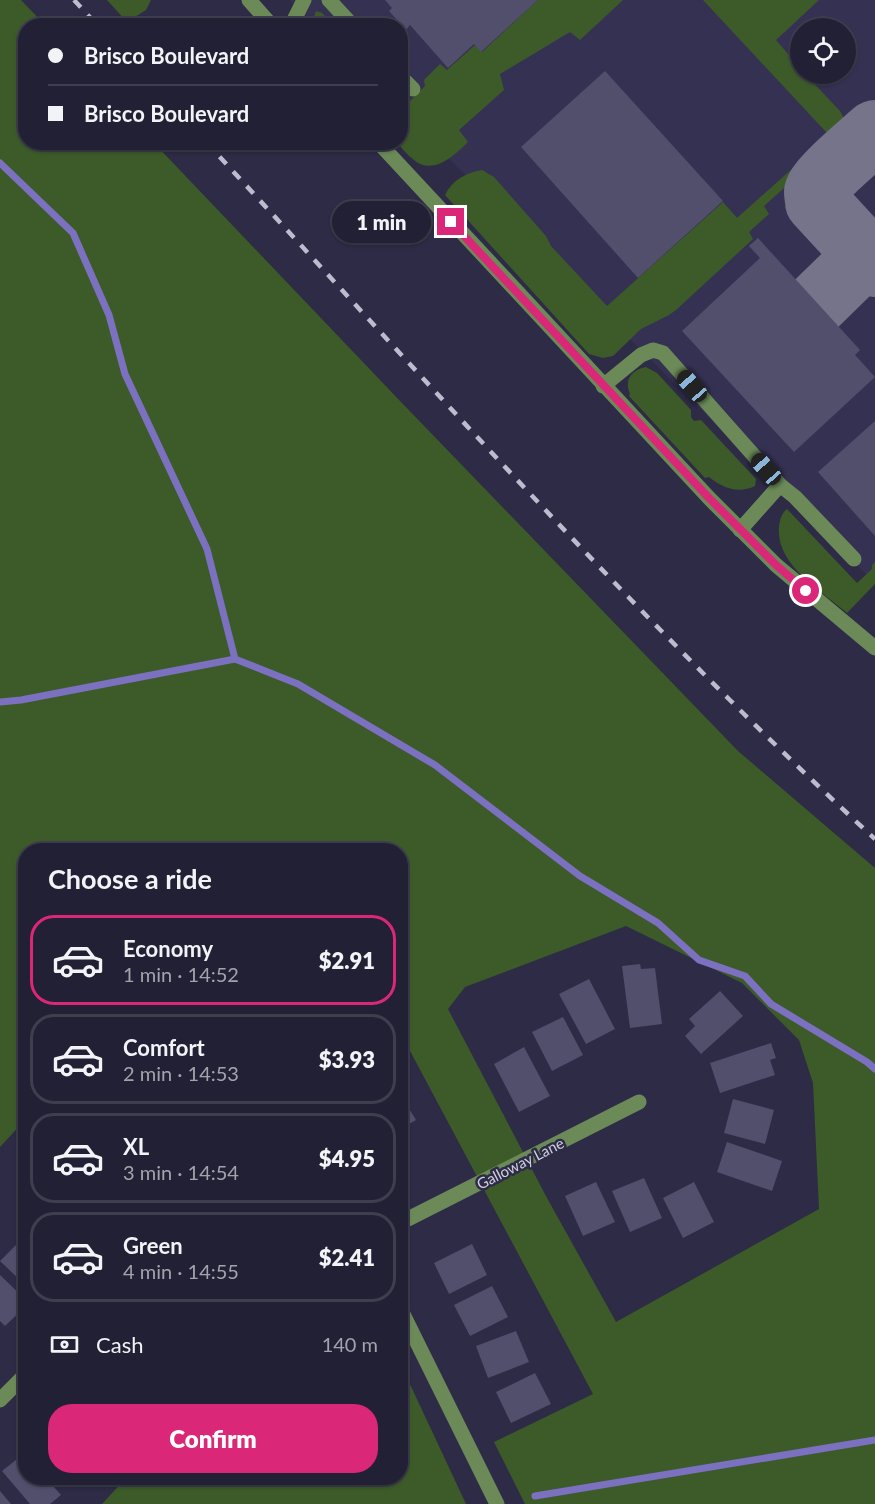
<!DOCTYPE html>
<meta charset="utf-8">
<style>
:root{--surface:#222034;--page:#2a283c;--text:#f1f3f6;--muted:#a2a3ac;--line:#3f3e4f;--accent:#db2777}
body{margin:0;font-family:Lato,sans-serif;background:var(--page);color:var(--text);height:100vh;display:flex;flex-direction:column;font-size:22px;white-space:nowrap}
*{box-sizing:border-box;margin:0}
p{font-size:20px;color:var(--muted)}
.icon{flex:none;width:33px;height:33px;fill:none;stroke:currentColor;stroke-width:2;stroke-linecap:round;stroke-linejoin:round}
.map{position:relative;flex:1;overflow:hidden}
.drawer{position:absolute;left:18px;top:843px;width:390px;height:642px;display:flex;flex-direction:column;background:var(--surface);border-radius:24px;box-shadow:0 2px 4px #0004,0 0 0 2px var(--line)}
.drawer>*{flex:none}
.guide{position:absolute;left:18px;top:18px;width:390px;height:132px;border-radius:24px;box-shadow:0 2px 4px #0004,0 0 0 2px var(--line);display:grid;align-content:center;height:132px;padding:0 30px;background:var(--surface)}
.controls{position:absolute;left:790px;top:18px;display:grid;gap:12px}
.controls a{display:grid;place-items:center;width:66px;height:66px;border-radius:50%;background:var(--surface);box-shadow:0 2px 4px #0004,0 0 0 2px var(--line);font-size:30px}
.end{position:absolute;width:27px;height:27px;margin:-14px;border:8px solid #db2777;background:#fff;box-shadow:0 0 0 3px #fff}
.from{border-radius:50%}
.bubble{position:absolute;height:42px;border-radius:21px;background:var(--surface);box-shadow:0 2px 4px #0004,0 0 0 2px var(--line);font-size:20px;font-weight:800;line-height:42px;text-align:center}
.car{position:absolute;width:18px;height:36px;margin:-18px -9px;border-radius:8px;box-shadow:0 0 4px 2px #0007;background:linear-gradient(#222 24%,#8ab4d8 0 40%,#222 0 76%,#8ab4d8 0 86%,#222 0)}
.guide b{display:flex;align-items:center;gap:21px;height:57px;font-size:22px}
.guide b+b{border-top:2px solid var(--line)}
.guide i{width:15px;height:15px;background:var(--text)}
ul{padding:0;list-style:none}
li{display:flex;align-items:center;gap:18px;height:90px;margin:0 12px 9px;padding:0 18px;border:3px solid var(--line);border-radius:24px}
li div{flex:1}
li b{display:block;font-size:22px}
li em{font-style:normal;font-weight:800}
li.on{border-color:var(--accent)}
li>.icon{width:54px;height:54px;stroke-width:1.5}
h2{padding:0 30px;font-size:27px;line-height:72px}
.pay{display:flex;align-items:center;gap:15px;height:66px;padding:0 30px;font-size:22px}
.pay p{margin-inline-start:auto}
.cta{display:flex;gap:12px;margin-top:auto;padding:12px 30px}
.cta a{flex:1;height:69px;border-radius:24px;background:var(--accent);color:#fff;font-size:24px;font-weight:800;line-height:69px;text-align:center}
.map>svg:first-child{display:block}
.built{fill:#353153;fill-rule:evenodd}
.green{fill:#3d5b29;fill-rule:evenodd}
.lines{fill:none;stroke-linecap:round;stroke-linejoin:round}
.stream{stroke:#7b71c0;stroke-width:7}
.taxiway{stroke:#75748a;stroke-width:64}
.building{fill:#514f6c}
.minor{stroke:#6b8a58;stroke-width:15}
.rail{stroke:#bdbccf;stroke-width:4.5;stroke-dasharray:10 10;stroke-linecap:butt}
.route{stroke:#db2777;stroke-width:8}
.labels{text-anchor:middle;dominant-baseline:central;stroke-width:5;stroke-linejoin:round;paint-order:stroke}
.street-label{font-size:15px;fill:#d0d0e1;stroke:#2d2b45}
</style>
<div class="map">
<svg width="875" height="1504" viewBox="0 0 875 1504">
<rect width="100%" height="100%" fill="#2d2b45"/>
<path class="built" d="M 290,0 L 875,0 L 875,583 L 401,111 L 400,26 L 315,25 ZM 801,28 L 846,28 L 846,74 L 801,74 Z"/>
<path class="green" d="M 0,0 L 21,0 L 45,25 L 26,26 L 26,142 L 154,143 L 401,402 L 738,751 L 875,868 L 875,1504 L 525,1504 L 494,1442 L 593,1394 L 401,1034 L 400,850 L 26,850 L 25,1120 L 0,1147 ZM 626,926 L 742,983 L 799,1040 L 813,1083 L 819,1209 L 616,1322 L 547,1198 L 448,1009 L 465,987 Z
M 107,0 L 151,0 L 146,10 L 127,22 Z
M 538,0 L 623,0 L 580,40 L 570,32 L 500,74 L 504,90 L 459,130 L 468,142 C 455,155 433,176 414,160 C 407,155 402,148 397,143 L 400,142 L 401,98 L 407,104 L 425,86 L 424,80 L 440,64 L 447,70 L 475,45 L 482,52 Z
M 703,0 L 819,0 L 776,40 L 801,69 L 801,74 L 805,74 L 840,111 L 848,126 L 834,136 L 827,133 Z
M 316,11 L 322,13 L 334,25 L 311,25 Z
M 800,166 L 804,170 L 764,206 L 769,214 L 749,232 L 753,239 L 676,310 L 669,315 L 641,329 L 613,356 L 603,358 L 589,354 L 445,195 C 452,180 466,173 482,170 L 494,177 L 546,236 L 551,246 L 607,306 L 723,202 L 737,218 L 794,167 Z
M 646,367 L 657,373 L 691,410 L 691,417 L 694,421 L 701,420 L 756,479 L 755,486 C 738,494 723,488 709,477 L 705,478 L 629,396 L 630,394 C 624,380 631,370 646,367 Z
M 787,509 L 857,583 L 872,569 L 872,565 L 875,562 L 875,584 L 847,613 C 822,591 775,565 779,526 C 780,519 782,513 787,509 Z
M 401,1365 L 466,1504 L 102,1504 L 126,1478 L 400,1478 Z"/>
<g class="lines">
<path class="stream" d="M 0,163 L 73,233 L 109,315 L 125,374 L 207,549 L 235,659
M 0,702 L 21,700 L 235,659 L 298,684 L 435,765 L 580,876 L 658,923 L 699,960 L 745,976 L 771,1004 L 867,1062 L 875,1069
M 535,1496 L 875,1440"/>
<path class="taxiway" d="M 875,132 C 864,142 818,180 816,192 C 816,194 817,200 817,202 L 875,265
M 817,303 L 859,262 L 860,251 L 858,246"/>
</g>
<path class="building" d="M 385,0 L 538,0 L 481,52 L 474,44 L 448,68 L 410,25 L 406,30 L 389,11 L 392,8 Z
M 605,71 L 723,201 L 638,278 L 521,147 Z
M 758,238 L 860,350 L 855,355 L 875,377 L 794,452 L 682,331 L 760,258 L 749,246 Z
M 875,421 L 875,536 L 818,472 Z
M 640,964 L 641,969 L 655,968 L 662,1024 L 630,1028 L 622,966 Z
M 589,979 L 615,1029 L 586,1044 L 559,994 Z
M 720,991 L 743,1016 L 701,1054 L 685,1036 L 695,1026 L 689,1019 Z
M 563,1017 L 583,1055 L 552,1071 L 532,1032 Z
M 771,1043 L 776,1058 L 770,1060 L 775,1075 L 720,1093 L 710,1063 Z
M 524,1047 L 550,1096 L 519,1112 L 494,1064 Z
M 400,1094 L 416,1120 L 400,1129 Z
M 733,1099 L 774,1110 L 765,1144 L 724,1133 Z
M 727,1142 L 782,1161 L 772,1191 L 717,1172 Z
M 644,1178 L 662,1218 L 630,1232 L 612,1191 Z
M 596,1182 L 615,1222 L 583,1236 L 565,1196 Z
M 694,1182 L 714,1222 L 683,1238 L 663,1198 Z
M 24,1237 L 26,1239 L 26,1286 L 0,1261 Z
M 472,1244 L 487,1275 L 449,1294 L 434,1263 Z
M 0,1275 L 26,1300 L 26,1306 L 5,1326 L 0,1321 Z
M 492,1286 L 508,1317 L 470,1336 L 454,1305 Z
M 516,1331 L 529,1362 L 488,1378 L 476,1346 Z
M 535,1373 L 551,1404 L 511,1423 L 496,1392 Z
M 26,1452 L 26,1478 L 46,1478 L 61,1495 L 50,1504 L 30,1504 L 2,1471 Z
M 0,1491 L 11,1504 L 0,1504 Z"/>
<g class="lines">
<path class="minor" d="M 249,0 L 272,26
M 329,0 L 353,26
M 291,26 L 304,0
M 400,76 L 413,89
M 378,142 L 709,498 L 776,565 L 875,648
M 603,386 L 641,355 L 653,350 L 663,353 L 780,485 L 795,497 L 854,559
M 740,530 L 780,485
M 400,1223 L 639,1102
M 400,1308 L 497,1504
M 0,1400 L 26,1374"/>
<path class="rail" d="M 74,0 L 98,26
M 206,142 C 425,379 638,621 875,839"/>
</g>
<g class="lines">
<path class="route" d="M 451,222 L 709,498 L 776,565 L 806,591"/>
</g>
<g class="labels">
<g class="street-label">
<text transform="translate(520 1163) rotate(-27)">Galloway Lane</text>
</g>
</g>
</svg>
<div class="controls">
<a><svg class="icon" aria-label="locate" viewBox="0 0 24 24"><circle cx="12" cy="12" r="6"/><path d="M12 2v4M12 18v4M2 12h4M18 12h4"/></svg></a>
</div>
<i class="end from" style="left:806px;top:591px"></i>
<i class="end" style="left:451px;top:222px"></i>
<div class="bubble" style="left:332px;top:201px;width:99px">1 min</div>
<i class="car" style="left:692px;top:386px;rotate:319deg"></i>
<i class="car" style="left:766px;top:469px;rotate:319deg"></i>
<div class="guide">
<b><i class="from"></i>Brisco Boulevard</b>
<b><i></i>Brisco Boulevard</b>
</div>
<section class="drawer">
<h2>Choose a ride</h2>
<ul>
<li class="on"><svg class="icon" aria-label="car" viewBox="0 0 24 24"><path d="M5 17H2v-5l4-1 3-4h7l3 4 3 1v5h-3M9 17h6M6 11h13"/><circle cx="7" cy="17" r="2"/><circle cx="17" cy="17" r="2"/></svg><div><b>Economy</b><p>1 min · 14:52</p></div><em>$2.91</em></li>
<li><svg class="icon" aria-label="car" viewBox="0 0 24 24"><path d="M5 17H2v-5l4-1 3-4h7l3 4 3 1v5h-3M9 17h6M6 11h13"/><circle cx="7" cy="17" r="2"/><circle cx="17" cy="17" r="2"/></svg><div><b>Comfort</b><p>2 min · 14:53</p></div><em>$3.93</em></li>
<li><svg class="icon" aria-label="car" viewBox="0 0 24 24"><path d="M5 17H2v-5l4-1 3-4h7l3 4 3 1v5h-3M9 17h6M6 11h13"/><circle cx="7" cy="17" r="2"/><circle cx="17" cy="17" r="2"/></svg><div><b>XL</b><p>3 min · 14:54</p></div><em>$4.95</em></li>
<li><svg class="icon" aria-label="car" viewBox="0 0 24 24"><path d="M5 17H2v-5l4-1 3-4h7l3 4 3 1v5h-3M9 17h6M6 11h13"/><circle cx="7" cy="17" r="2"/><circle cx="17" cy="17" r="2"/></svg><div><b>Green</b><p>4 min · 14:55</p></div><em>$2.41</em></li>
</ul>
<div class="pay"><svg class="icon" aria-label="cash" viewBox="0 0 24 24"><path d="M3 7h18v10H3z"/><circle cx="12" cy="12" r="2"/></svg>Cash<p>140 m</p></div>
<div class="cta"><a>Confirm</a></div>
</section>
</div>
